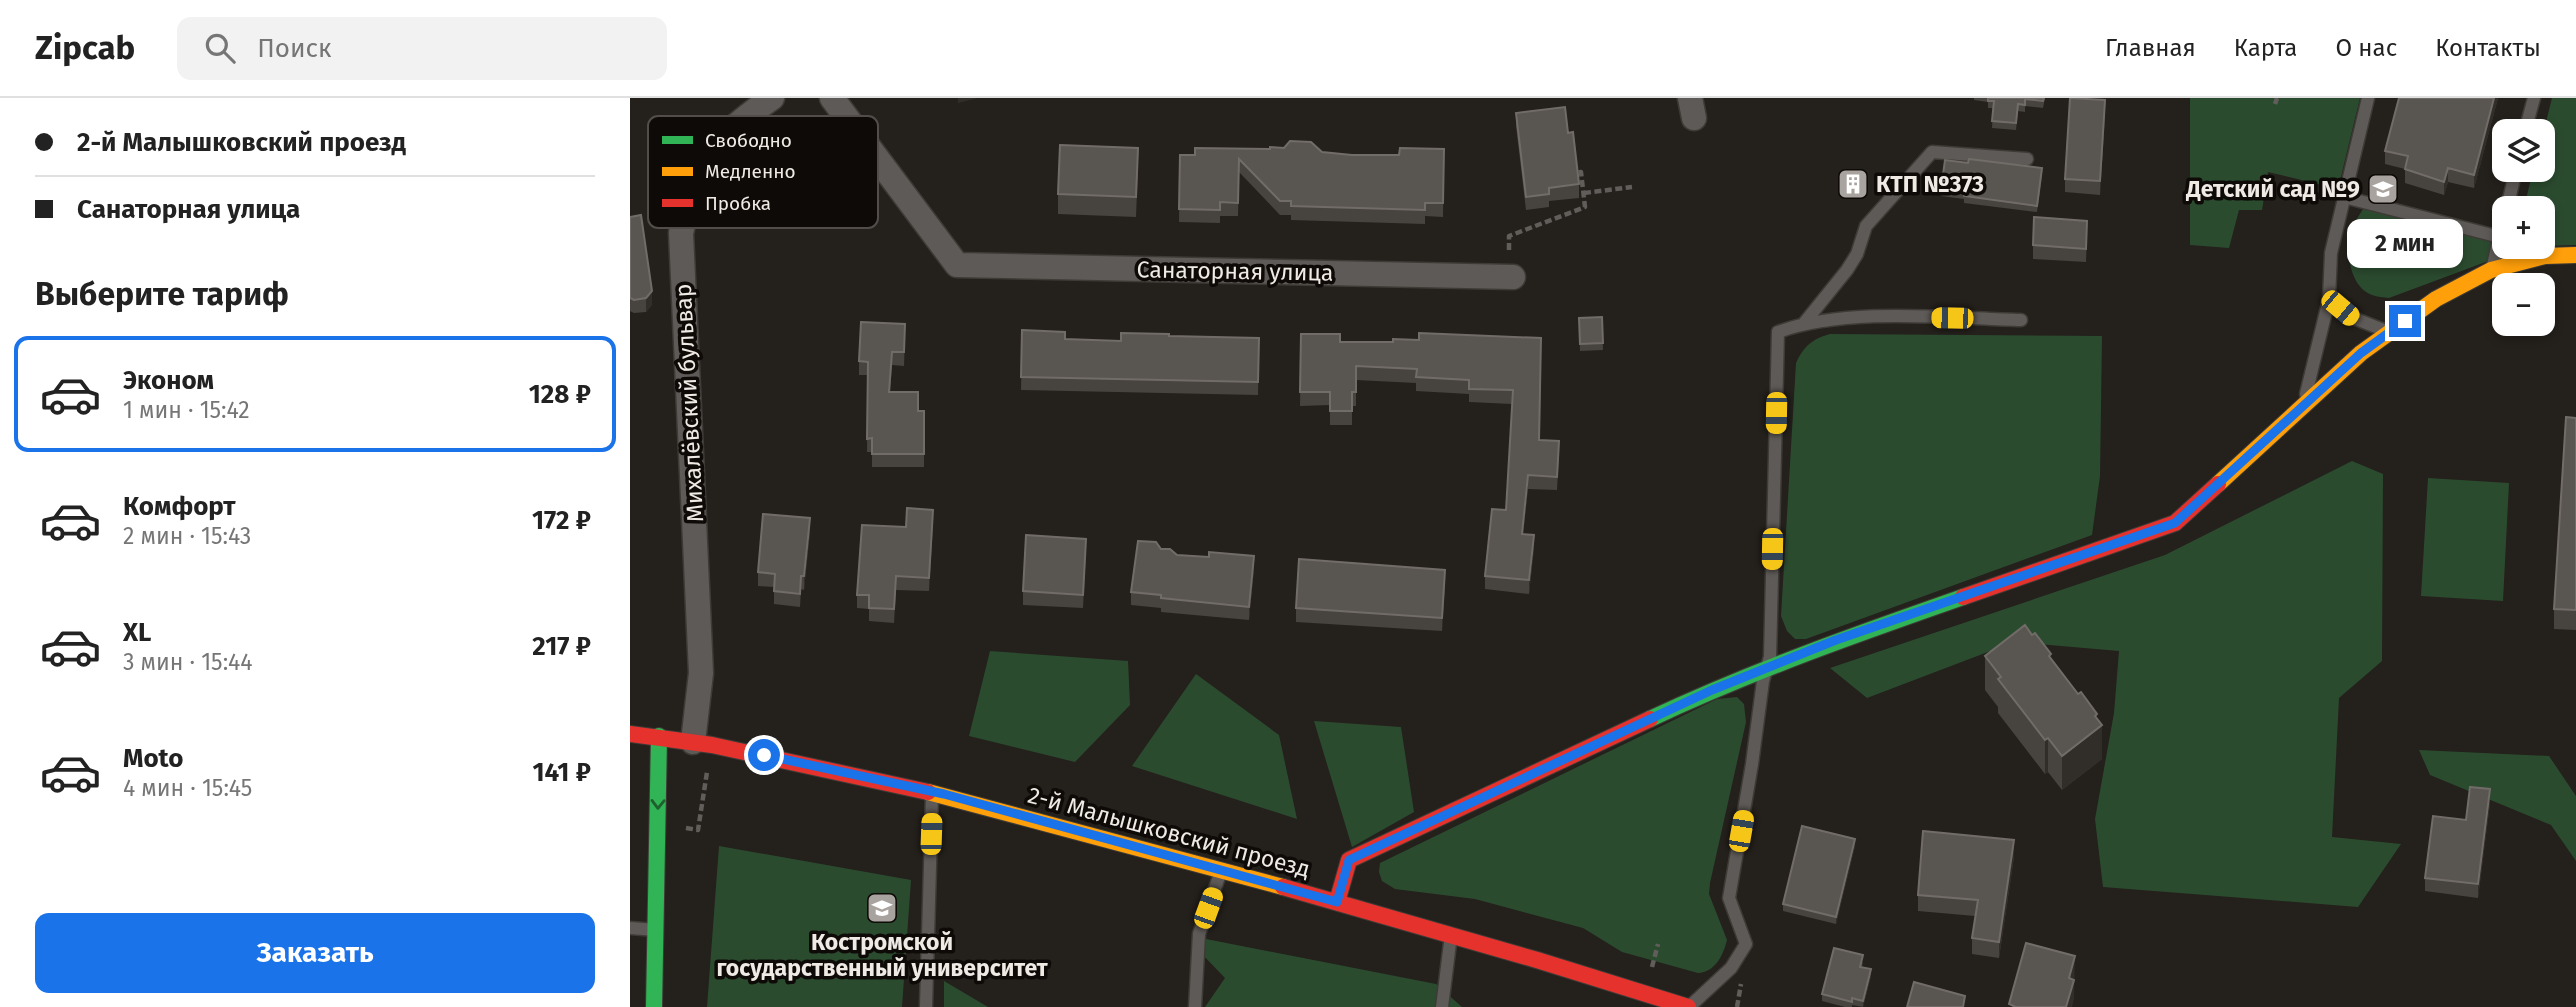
<!DOCTYPE html>
<html lang="ru">
<meta charset="utf-8">
<style>
:root{--surface:#fff;--page:#f2f2f2;--text:#222;--muted:#767676;--line:#e0e0e0;--accent:#1a73e8}
body{margin:0;font-family:"Fira Sans",sans-serif;background:var(--page);color:var(--text);height:100vh;display:flex;flex-direction:column;font-size:26px;white-space:nowrap}
*{box-sizing:border-box;margin:0}
p{font-size:23px;color:var(--muted)}
.icon{flex:none;width:38px;height:38px;fill:none;stroke:currentColor;stroke-width:2;stroke-linecap:round;stroke-linejoin:round}
.map{position:relative;flex:1;overflow:hidden}
.details{display:flex;flex-direction:column;background:var(--surface);width:630px}
.details>*{flex:none}
.hud{display:grid;align-content:center;height:154px;padding:0 35px;background:var(--surface)}
.fabs{position:absolute;left:1862px;top:21px;display:grid;gap:14px}
.fabs a{display:grid;place-items:center;width:63px;height:63px;border-radius:14px;background:var(--surface);box-shadow:0 4px 10px #0003;font-size:35px}
.end{position:absolute;width:32px;height:32px;margin:-16px;border:9px solid #1a73e8;background:#fff;box-shadow:0 0 0 4px #fff}
.from{border-radius:50%}
.bubble{position:absolute;height:49px;border-radius:14px;background:var(--surface);box-shadow:0 4px 10px #0003;font-size:23px;font-weight:700;line-height:49px;text-align:center}
.car{position:absolute;width:21px;height:42px;margin:-21px -10px;border-radius:9px;box-shadow:0 0 5px 2px #0007;background:linear-gradient(#f5c518 24%,#345 0 40%,#f5c518 0 76%,#345 0 86%,#f5c518 0)}
.hud b{display:flex;align-items:center;gap:24px;height:66px;font-size:26px}
.hud b+b{border-top:2px solid var(--line)}
.hud i{width:18px;height:18px;background:var(--text)}
ul{padding:0;list-style:none}
li{display:flex;align-items:center;gap:21px;height:116px;margin:0 14px 10px;padding:0 21px;border:4px solid transparent;border-radius:14px}
li div{flex:1}
li b{display:block;font-size:26px}
li em{font-style:normal;font-weight:700}
li.active{border-color:var(--accent)}
li>.icon{width:63px;height:63px;stroke-width:1.5}
h2{padding:0 35px;font-size:32px;line-height:84px}
.cta{display:flex;gap:14px;margin-top:auto;padding:14px 35px}
.cta a{flex:1;height:80px;border-radius:14px;background:var(--accent);color:#fff;font-size:28px;font-weight:700;line-height:80px;text-align:center}
header{display:flex;align-items:center;gap:42px;box-sizing:border-box;height:98px;padding:0 35px;background:var(--surface);border-bottom:2px solid var(--line)}
header strong{font-size:33px}
nav{display:flex;gap:38px;margin-inline-start:auto;font-size:24px}
.search{width:490px;height:63px;background:var(--page);display:flex;align-items:center;gap:18px;box-sizing:border-box;padding:0 24px;border-radius:14px;color:var(--muted);font-size:26px}
main{display:flex;flex:1;min-height:0}
.map>svg:first-child{display:block}
.green{fill:#2b4b2f}
.lines{fill:none;stroke-linecap:round;stroke-linejoin:round}
.lane-casing{stroke:#3e3b37;stroke-width:15}
.street-casing{stroke:#3e3b37;stroke-width:27}
.fast-casing{stroke:#3e3b37;stroke-width:18}
.slow-casing{stroke:#3e3b37;stroke-width:18}
.jam-casing{stroke:#3e3b37;stroke-width:18}
.path{stroke:#605d5a;stroke-width:4.5;stroke-dasharray:7 3.5;stroke-linecap:butt}
.lane{stroke:#5e5a57;stroke-width:12}
.street{stroke:#5e5a57;stroke-width:24}
.fast{stroke:#30b455;stroke-width:16}
.slow{stroke:#ff9f0a;stroke-width:16}
.jam{stroke:#e5322d;stroke-width:16}
.wall{fill:#47433f}
.shaded-wall{fill:#312d29}
.building{fill:#595550;stroke:#716c68;stroke-width:2}
.oneway{stroke:#1f5f2e}
.route{stroke:#1a73e8;stroke-width:9}
.labels{text-anchor:middle;dominant-baseline:central;stroke-width:7;stroke-linejoin:round;paint-order:stroke}
.poi-label{font-size:23px;font-weight:bold;fill:#f0eae5;stroke:#0e0a07;text-anchor:start}
.street-label{font-size:23px;fill:#f0eae5;stroke:#0e0a07}
.key{fill:#0e0a07;stroke:#524d4a;stroke-width:2}
.key-label{font-size:19px;fill:#f0eae5}
</style>
<header>
<strong>Zipcab</strong>
<div class="search"><svg class="icon" aria-label="search" viewBox="0 0 24 24"><circle cx="10" cy="10" r="6"/><path d="M15 15l6 6"/></svg>Поиск</div>
<nav><a>Главная</a><a>Карта</a><a>О нас</a><a>Контакты</a></nav>
</header>
<main>
<section class="details">
<div class="hud">
<b><i class="from"></i>2-й Малышковский проезд</b>
<b><i></i>Санаторная улица</b>
</div>
<h2>Выберите тариф</h2>
<ul>
<li class="active"><svg class="icon" aria-label="car" viewBox="0 0 24 24"><path d="M5 17H2v-5l4-1 3-4h7l3 4 3 1v5h-3M9 17h6M6 11h13"/><circle cx="7" cy="17" r="2"/><circle cx="17" cy="17" r="2"/></svg><div><b>Эконом</b><p>1 мин · 15:42</p></div><em>128 ₽</em></li>
<li><svg class="icon" aria-label="car" viewBox="0 0 24 24"><path d="M5 17H2v-5l4-1 3-4h7l3 4 3 1v5h-3M9 17h6M6 11h13"/><circle cx="7" cy="17" r="2"/><circle cx="17" cy="17" r="2"/></svg><div><b>Комфорт</b><p>2 мин · 15:43</p></div><em>172 ₽</em></li>
<li><svg class="icon" aria-label="car" viewBox="0 0 24 24"><path d="M5 17H2v-5l4-1 3-4h7l3 4 3 1v5h-3M9 17h6M6 11h13"/><circle cx="7" cy="17" r="2"/><circle cx="17" cy="17" r="2"/></svg><div><b>XL</b><p>3 мин · 15:44</p></div><em>217 ₽</em></li>
<li><svg class="icon" aria-label="car" viewBox="0 0 24 24"><path d="M5 17H2v-5l4-1 3-4h7l3 4 3 1v5h-3M9 17h6M6 11h13"/><circle cx="7" cy="17" r="2"/><circle cx="17" cy="17" r="2"/></svg><div><b>Moto</b><p>4 мин · 15:45</p></div><em>141 ₽</em></li>
</ul>
<div class="cta"><a>Заказать</a></div>
</section>
<div class="map">
<svg width="1946" height="909" viewBox="0 0 1946 909">
<rect width="100%" height="100%" fill="#24201c"/>
<path class="green" d="M 1560,0 L 1730,0 L 1708,91 L 1638,74 L 1632,112 L 1609,112 L 1599,150 L 1560,147 Z
M 1922,0 L 1946,0 L 1946,147 L 1913,148 L 1913,110 L 1894,110 L 1903,72 L 1913,72 L 1913,36 Z
M 1734,109 L 1861,143 L 1861,162 L 1759,200 C 1754,199 1747,199 1742,197 C 1720,189 1715,154 1721,134 C 1723,125 1730,117 1734,109 Z
M 1200,236 L 1472,238 L 1470,378 L 1462,437 L 1176,541 L 1165,541 L 1157,533 L 1151,518 L 1166,265 C 1174,248 1182,241 1200,236 Z
M 1722,363 L 1753,376 L 1752,563 L 1709,600 L 1702,739 L 1771,746 L 1728,809 L 1473,789 L 1465,721 L 1484,615 L 1489,553 L 1384,544 L 1237,600 L 1200,570 L 1535,457 Z
M 1798,380 L 1879,385 L 1873,503 L 1791,498 Z
M 360,553 L 498,563 L 500,607 L 445,664 L 339,638 Z
M 566,576 L 649,637 L 667,721 L 502,668 Z
M 1107,599 L 1114,606 L 1116,624 L 1080,785 L 1079,796 L 1097,842 C 1093,858 1085,874 1068,875 L 992,854 L 953,830 L 845,801 L 765,791 L 752,783 L 749,774 L 750,765 L 1087,601 Z
M 684,623 L 771,629 L 784,714 L 722,749 Z
M 1789,652 L 1919,658 L 1946,698 L 1946,763 L 1921,727 L 1800,677 Z
M 89,748 L 281,782 L 272,909 L 77,909 Z
M 576,841 L 806,886 L 832,909 L 575,909 L 595,880 L 569,853 Z
M 314,883 L 358,909 L 314,909 Z"/>
<g class="lines">
<g class="lane-casing">
<path id="lane" d="M 1738,0 L 1701,155 L 1699,201 L 1721,219 L 1756,233
M 1895,33 L 1904,0
M 1714,99 L 1870,139
M 1877,110 L 1886,72
M 1863,167 L 1874,120
M 1175,224 L 1217,172 L 1227,156 L 1236,128 L 1302,54 L 1397,61
M 1676,296 L 1699,201
M 0,830 L 26,832
M 296,909 L 302,697
M 565,909 L 569,836 L 591,773
M 812,909 L 821,837
M 1059,909 L 1101,870 L 1116,846 L 1099,800 L 1122,666 L 1133,583 L 1140,559 L 1148,234 C 1217,209 1316,220 1391,222"/>
</g>
<g class="street-casing">
<path id="street" d="M 202,0 L 327,167 L 883,179
M 1060,0 L 1064,20
M 63,644 L 71,575 L 51,135 C 55,119 57,102 62,87 C 77,48 109,23 142,0"/>
</g>
<g class="fast-casing">
<path id="fast" d="M 1020,621 C 1122,573 1227,536 1333,499
M 24,909 L 29,638"/>
</g>
<g class="slow-casing">
<path id="slow" d="M 1588,386 L 1731,255 L 1806,201 L 1861,172 L 1915,158 L 1946,157
M 298,694 L 653,789"/>
</g>
<g class="jam-casing">
<path id="jam" d="M 1333,499 L 1545,425 L 1588,386
M 0,636 L 82,647 L 298,694
M 653,789 L 907,862 L 1058,909
M 707,804 L 719,762 L 1020,621"/>
</g>
<path class="path" d="M 1645,6 L 1647,0
M 954,95 L 1002,89
M 879,152 L 879,138 L 955,109 L 951,74 L 946,75
M 56,730 L 68,732 L 77,674
M 1022,869 L 1028,846
M 1107,909 L 1111,886"/>
<use href="#lane" class="lane"/>
<use href="#street" class="street"/>
<use href="#fast" class="fast"/>
<use href="#slow" class="slow"/>
<use href="#jam" class="jam"/>
</g>
<path class="wall" d="M 1344,0 L 1415,0 L 1413,10 L 1395,8 L 1395,14 L 1388,13 L 1386,32 L 1362,30 L 1363,10 L 1358,10 L 1358,4 L 1344,2 Z
M 1868,0 L 1844,90 L 1818,84 L 1814,97 L 1775,85 L 1775,71 L 1755,66 L 1755,53 Z
M 886,15 L 938,35 L 949,86 L 949,100 L 919,103 L 919,109 L 896,112 L 886,28 Z
M 1475,16 L 1470,97 L 1435,94 L 1435,81 Z
M 814,51 L 813,119 L 795,118 L 795,126 L 661,122 L 661,117 L 650,117 L 609,74 L 608,118 L 590,118 L 590,125 L 549,124 L 550,57 L 692,54 L 722,57 L 769,57 Z
M 136,64 L 211,67 L 208,128 L 133,126 Z
M 508,69 L 506,119 L 428,116 L 428,96 Z
M 1412,77 L 1407,114 L 1334,105 L 1334,101 L 1311,98 L 1311,91 Z
M 0,119 L 22,207 L 16,214 L 4,215 L 0,213 Z
M 1457,136 L 1456,164 L 1403,161 L 1403,147 Z
M 972,219 L 973,252 L 950,253 L 949,220 Z
M 392,232 L 435,241 L 491,243 L 539,238 L 629,240 L 628,297 L 391,292 Z
M 671,236 L 710,244 L 911,240 L 910,342 L 929,357 L 927,392 L 898,391 L 893,436 L 904,450 L 899,496 L 855,491 L 855,478 L 876,412 L 882,306 L 839,304 L 839,296 L 786,293 L 786,285 L 726,282 L 726,308 L 722,308 L 722,327 L 700,327 L 700,307 L 670,308 Z
M 275,240 L 274,268 L 262,267 L 260,294 L 288,313 L 294,313 L 294,369 L 242,369 L 242,354 L 237,354 L 238,277 L 229,277 L 229,263 Z
M 1946,320 L 1946,532 L 1924,531 L 1924,511 Z
M 303,425 L 299,493 L 266,492 L 264,525 L 239,523 L 239,511 L 227,510 L 227,497 L 276,429 Z
M 180,434 L 174,492 L 171,491 L 170,509 L 144,506 L 144,489 L 128,488 L 128,474 Z
M 531,451 L 547,457 L 624,471 L 619,522 L 531,514 L 531,510 L 501,507 L 501,494 Z
M 456,454 L 453,510 L 393,507 L 393,493 Z
M 815,485 L 812,533 L 666,524 L 666,510 Z
M 1355,558 L 1421,561 L 1467,621 L 1472,661 L 1432,692 L 1418,674 L 1415,676 L 1368,615 L 1368,609 L 1355,592 Z
M 1860,705 L 1848,800 L 1795,793 L 1795,780 L 1836,722 Z
M 1225,748 L 1206,826 L 1153,813 L 1153,806 Z
M 1384,759 L 1369,860 L 1342,856 L 1342,840 L 1345,818 L 1288,813 L 1288,797 Z
M 1233,864 L 1232,869 L 1241,878 L 1233,909 L 1222,907 L 1222,909 L 1215,909 L 1192,903 L 1192,896 Z"/>
<path class="shaded-wall" d="M 328,0 L 348,0 L 328,5 Z
M 1864,0 L 1868,0 L 1844,90 L 1844,77 Z
M 1475,2 L 1475,16 L 1470,97 L 1470,83 Z
M 1412,70 L 1412,77 L 1407,114 L 1407,108 Z
M 1818,70 L 1818,84 L 1814,97 L 1814,84 Z
M 22,193 L 22,207 L 16,214 L 16,200 Z
M 898,377 L 898,391 L 892,449 L 892,436 Z
M 303,412 L 303,425 L 299,493 L 299,480 Z
M 180,420 L 180,434 L 174,492 L 174,478 Z
M 904,437 L 904,450 L 899,496 L 899,482 Z
M 456,441 L 456,454 L 453,510 L 453,497 Z
M 624,458 L 624,471 L 619,522 L 619,509 Z
M 815,472 L 815,485 L 812,533 L 812,520 Z
M 1467,616 L 1467,630 L 1472,627 L 1472,661 L 1432,692 L 1432,658 Z
M 1418,640 L 1418,674 L 1415,676 L 1415,642 Z
M 1860,691 L 1860,705 L 1848,800 L 1848,786 Z
M 1225,741 L 1225,748 L 1206,826 L 1206,819 Z
M 1384,742 L 1384,759 L 1369,860 L 1369,844 Z
M 1445,858 L 1444,901 L 1442,909 L 1436,909 L 1439,880 Z
M 1241,871 L 1241,878 L 1233,909 L 1233,903 Z"/>
<path class="building" d="M 1358,0 L 1414,0 L 1413,3 L 1395,1 L 1395,7 L 1388,6 L 1386,25 L 1362,23 L 1364,3 L 1358,3 Z
M 1440,0 L 1475,2 L 1470,83 L 1435,81 Z
M 1769,0 L 1864,0 L 1844,77 L 1818,70 L 1814,84 L 1775,71 L 1778,58 L 1755,53 Z
M 935,9 L 938,35 L 943,34 L 949,86 L 919,90 L 919,96 L 896,99 L 886,15 Z
M 660,43 L 681,44 L 692,54 L 722,57 L 769,57 L 770,50 L 814,51 L 813,105 L 795,105 L 795,112 L 661,108 L 661,103 L 650,103 L 609,61 L 608,105 L 590,104 L 590,112 L 549,111 L 550,57 L 565,57 L 565,50 L 640,51 L 640,49 L 654,50 Z
M 430,47 L 508,50 L 506,99 L 428,96 Z
M 1339,61 L 1412,70 L 1407,108 L 1334,98 L 1334,94 L 1311,91 L 1315,62 L 1338,65 Z
M 11,117 L 22,193 L 16,200 L 4,202 L 0,200 L 0,119 Z
M 1404,119 L 1457,123 L 1456,151 L 1403,147 Z
M 972,219 L 973,245 L 950,246 L 949,220 Z
M 231,224 L 275,226 L 274,254 L 262,254 L 259,294 L 288,294 L 288,313 L 294,313 L 294,356 L 242,356 L 242,340 L 237,341 L 238,264 L 229,263 Z
M 392,232 L 435,234 L 435,241 L 491,243 L 491,235 L 539,236 L 539,238 L 629,240 L 628,284 L 391,279 Z
M 789,235 L 911,240 L 909,342 L 929,343 L 927,379 L 898,377 L 892,436 L 904,437 L 899,482 L 855,478 L 862,411 L 876,412 L 883,292 L 839,291 L 839,282 L 786,279 L 787,271 L 726,268 L 726,294 L 722,294 L 722,313 L 700,313 L 700,294 L 670,294 L 671,236 L 710,236 L 710,244 L 763,244 L 763,241 L 789,242 Z
M 1936,319 L 1946,320 L 1946,512 L 1924,511 Z
M 277,410 L 303,412 L 299,480 L 266,478 L 264,511 L 239,510 L 239,497 L 227,497 L 232,427 L 276,429 Z
M 133,416 L 180,420 L 174,478 L 171,478 L 170,496 L 144,493 L 145,476 L 128,474 Z
M 396,437 L 456,441 L 453,497 L 393,493 Z
M 508,443 L 526,444 L 531,451 L 540,451 L 547,457 L 579,459 L 579,454 L 624,458 L 619,509 L 531,500 L 531,497 L 501,494 Z
M 669,461 L 815,472 L 812,520 L 666,510 Z
M 1395,527 L 1402,537 L 1405,535 L 1421,556 L 1419,558 L 1448,596 L 1451,594 L 1467,616 L 1465,618 L 1472,627 L 1432,658 L 1418,640 L 1415,642 L 1368,581 L 1371,579 L 1355,558 Z
M 1840,689 L 1860,691 L 1848,786 L 1795,780 L 1803,718 L 1836,722 Z
M 1172,728 L 1225,741 L 1206,819 L 1153,806 Z
M 1293,733 L 1384,742 L 1369,844 L 1342,840 L 1348,802 L 1288,797 Z
M 1396,845 L 1445,858 L 1439,880 L 1444,882 L 1436,909 L 1383,909 L 1384,908 L 1379,906 Z
M 1204,850 L 1233,857 L 1230,869 L 1241,871 L 1233,903 L 1222,900 L 1222,904 L 1192,896 Z
M 1284,884 L 1335,898 L 1333,909 L 1277,909 Z"/>
<defs><path id="oneway-chevron" d="M-2-3.5L2.5 0L-2 3.5" fill="none" stroke-width="1.6" stroke-linecap="round" stroke-linejoin="round" transform="scale(1.75)"/></defs>
<use class="oneway" href="#oneway-chevron" transform="translate(28 706) rotate(91)"/>
<g class="lines">
<path class="route" d="M 134,657 L 314,696 L 707,804 L 719,762 L 1082,592 L 1206,542 L 1545,425 L 1731,255 L 1775,223"/>
</g>
<defs>
<g id="building-square" transform="scale(1.575)"><rect x="-9" y="-9" width="18" height="18" rx="4" fill="#a9a39f" stroke="#0e0a07"/><path d="M-4-6H4V6H1V3H-1V6H-4ZM-2.5-4.3h1.7v1.8h-1.7ZM.8-4.3h1.7v1.8H.8ZM-2.5-1h1.7V.8h-1.7ZM.8-1h1.7V.8H.8Z" fill="#fff"/></g>
<g id="school-square" transform="scale(1.575)"><rect x="-9" y="-9" width="18" height="18" rx="4" fill="#a9a39f" stroke="#0e0a07"/><path d="M0-5L7-2L0 1L-7-2ZM-4 1L0 2.5L4 1V4Q0 6-4 4Z" fill="#fff"/></g>
<g id="university-square" transform="scale(1.575)"><rect x="-9" y="-9" width="18" height="18" rx="4" fill="#a9a39f" stroke="#0e0a07"/><path d="M0-5L7-2L0 1L-7-2ZM-4 1L0 2.5L4 1V4Q0 6-4 4Z" fill="#fff"/></g>
</defs>
<g fill-rule="evenodd">
<use href="#building-square" x="1223" y="86"/>
<use href="#school-square" x="1753" y="91"/>
<use href="#university-square" x="252" y="810"/>
</g>
<g class="labels">
<g class="poi-label">
<text x="1246" y="86">КТП №373</text>
<text x="1730" y="91" text-anchor="end">Детский сад №9</text>
<text x="252" y="844" text-anchor="middle">Костромской<tspan x="252" dy="26">государственный университет</tspan></text>
</g>
<g class="street-label">
<text transform="translate(605 173) rotate(1)">Санаторная улица</text>
<text transform="translate(59 305) rotate(-93)">Михалёвский бульвар</text>
<text transform="translate(539 734) rotate(15)">2-й Малышковский проезд</text>
</g>
</g>
<rect x="18" y="18" width="230" height="112" rx="10" class="key"/>
<rect x="32" y="38" width="31" height="8" fill="#30b455"/>
<rect x="32" y="69" width="31" height="9" fill="#ff9f0a"/>
<rect x="32" y="101" width="31" height="8" fill="#e5322d"/>
<g class="key-label">
<text x="75" y="49">Свободно</text>
<text x="75" y="80">Медленно</text>
<text x="75" y="112">Пробка</text>
</g>
</svg>
<div class="fabs">
<a><svg class="icon" aria-label="layers" viewBox="0 0 24 24"><path d="M12 4l9 5-9 5-9-5zM3 14l9 5 9-5"/></svg></a>
<a>+</a>
<a>−</a>
</div>
<i class="end from" style="left:134px;top:657px"></i>
<i class="end" style="left:1775px;top:223px"></i>
<div class="bubble" style="left:1717px;top:121px;width:116px">2 мин</div>
<i class="car" style="left:1710px;top:210px;rotate:130deg"></i>
<i class="car" style="left:1322px;top:220px;rotate:271deg"></i>
<i class="car" style="left:1146px;top:315px;rotate:181deg"></i>
<i class="car" style="left:1142px;top:451px;rotate:181deg"></i>
<i class="car" style="left:1111px;top:733px;rotate:10deg"></i>
<i class="car" style="left:301px;top:736px;rotate:2deg"></i>
<i class="car" style="left:578px;top:810px;rotate:20deg"></i>
</div>
</main>
